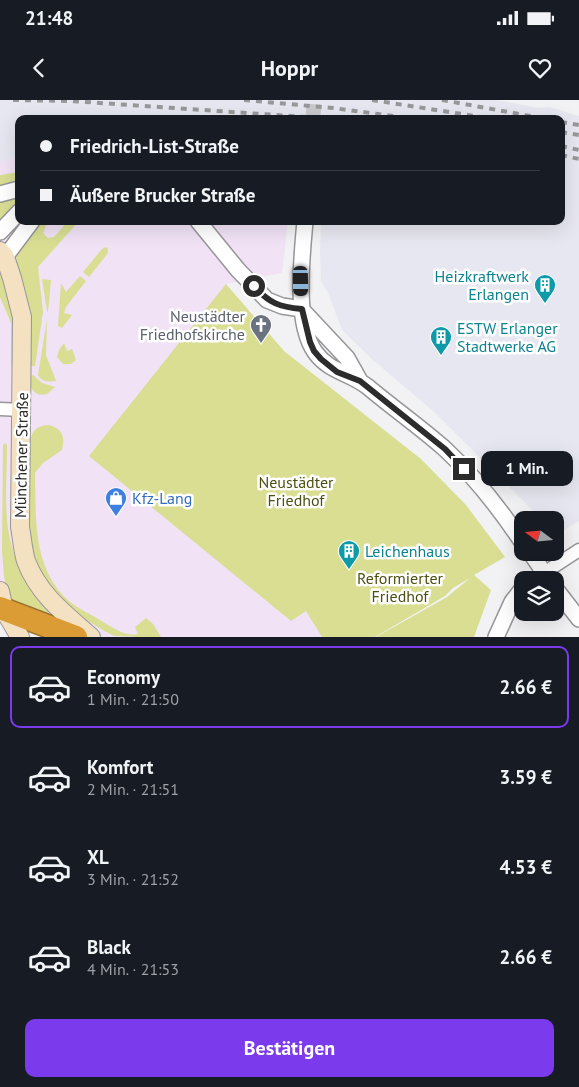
<!DOCTYPE html>
<html lang="de">
<meta charset="utf-8">
<style>
:root{--surface:#171b24;--page:#20242c;--text:#f1f3f6;--muted:#9ea1a6;--line:#363941;--accent:#7c3aed}
body{margin:0;font-family:"PT Sans",sans-serif;background:var(--page);color:var(--text);height:100vh;display:flex;flex-direction:column;font-size:19px;white-space:nowrap}
*{box-sizing:border-box;margin:0}
p{font-size:16px;color:var(--muted)}
.icon{flex:none;width:28px;height:28px;fill:none;stroke:currentColor;stroke-width:2;stroke-linecap:round;stroke-linejoin:round}
.map{position:relative;height:537px;overflow:hidden}
.drawer{display:flex;flex-direction:column;background:var(--surface);flex:1}
.drawer>*{flex:none}
.top-card{position:absolute;left:15px;top:15px;width:550px;height:110px;border-radius:10px;box-shadow:0 5px 20px #0002;display:grid;align-content:center;height:110px;padding:0 25px;background:var(--surface)}
.needle{width:32px;rotate:286deg}
.tools{position:absolute;left:514px;top:411px;display:grid;gap:10px}
.tools a{display:grid;place-items:center;width:50px;height:50px;border-radius:10px;background:var(--surface);box-shadow:0 5px 20px #0002;font-size:25px}
.end{position:absolute;width:22px;height:22px;margin:-11px;border:6px solid #2c2c2d;background:#fff;box-shadow:0 0 0 2px #fff}
.from{border-radius:50%}
.bubble{position:absolute;height:35px;border-radius:10px;background:var(--surface);box-shadow:0 5px 20px #0002;font-size:16px;font-weight:700;line-height:35px;text-align:center}
.car{position:absolute;width:15px;height:30px;margin:-15px -8px;border-radius:6px;box-shadow:0 0 4px 1px #0007;background:linear-gradient(#222 24%,#8ab4d8 0 40%,#222 0 76%,#8ab4d8 0 86%,#222 0)}
.top-card b{display:flex;align-items:center;gap:18px;height:48px;font-size:19px}
.top-card b+b{border-top:1px solid var(--line)}
.top-card i{width:12px;height:12px;background:var(--text)}
ul{padding:9px 0 0;list-style:none}
li{display:flex;align-items:center;gap:15px;height:82px;margin:0 10px 8px;padding:0 15px;border:2px solid transparent;border-radius:10px}
li div{flex:1}
li b{display:block;font-size:19px}
li em{font-style:normal;font-weight:700}
li.active{border-color:var(--accent)}
li>.icon{width:45px;height:45px;stroke-width:1.5}
.cta{display:flex;gap:10px;margin-top:auto;padding:10px 25px}
.cta a{flex:1;height:58px;border-radius:10px;background:var(--accent);color:#fff;font-size:20px;font-weight:700;line-height:58px;text-align:center}
.status{display:flex;justify-content:space-between;align-items:center;height:35px;padding:0 25px;background:var(--surface);direction:ltr}
.status svg{height:14px;fill:currentColor}
header{display:flex;justify-content:space-between;align-items:center;height:65px;padding:0 25px;background:var(--surface);font-size:22px;font-weight:700}
.map>svg:first-child{display:block}
.commercial{fill:#f1e2f6}
.built{fill:#e7e7f1}
.green{fill:#d9de93}
.lines{fill:none;stroke-linecap:round;stroke-linejoin:round}
.tertiary-tunnel{stroke:#cacacc;stroke-width:15;stroke-dasharray:15 8;stroke-linecap:butt}
.minor-casing{stroke:#969698;stroke-width:15}
.tertiary-casing{stroke:#969698;stroke-width:18}
.secondary-casing{stroke:#969698;stroke-width:20}
.motorway-casing{stroke:#9e7432;stroke-width:25}
.minor{stroke:#fff;stroke-width:12}
.tertiary{stroke:#fff;stroke-width:15}
.secondary{stroke:#f4e1c2;stroke-width:18}
.motorway{stroke:#db9b35;stroke-width:22}
.rail{stroke:#98989a;stroke-width:4;stroke-dasharray:6 6;stroke-linecap:butt}
.route{stroke:#2c2c2d;stroke-width:6}
.labels{text-anchor:middle;dominant-baseline:central;stroke-width:5;stroke-linejoin:round;paint-order:stroke}
.culture-label{font-size:16px;fill:#0d838f;stroke:#fff;text-anchor:start}
.worship-label{font-size:16px;fill:#5b616d;stroke:#fff;text-anchor:end}
.street-label{font-size:16px;fill:#2c2c2d;stroke:#fff}
.park-label{font-size:16px;fill:#4e5013;stroke:#fff}
.shop-label{font-size:16px;fill:#366cbe;stroke:#fff;text-anchor:start}
</style>
<div class="status"><b>21:48</b><svg viewBox="0 0 49 12"><path d="M0 12V9h3v3zM5 12V6h3v6zM10 12V3h3v9zM15 12V0h3v12zM26 1h20v11H26zM47 4h2v5h-2z"/></svg></div>
<header><svg class="icon" aria-label="back" viewBox="0 0 24 24"><path d="M15 5l-7 7 7 7"/></svg>Hoppr<svg class="icon" aria-label="heart" viewBox="0 0 24 24"><path d="M12 20l-8-8c-3-5 5-10 8-4 3-6 11-1 8 4z"/></svg></header>
<div class="map">
<svg width="579" height="537" viewBox="0 0 579 537">
<rect width="100%" height="100%" fill="#f2f2f4"/>
<path class="commercial" d="M 19,58 L 19,121 L 288,121 L 282,173 L 226,184 L 306,510 L 322,537 L 100,537 L 0,490 L 0,61 Z"/>
<path class="built" d="M 0,0 L 497,0 L 539,8 L 550,7 L 579,16 L 579,421 L 556,435 L 555,420 L 542,420 L 433,311 L 373,260 L 342,230 L 328,193 L 321,181 L 320,155 L 321,121 L 561,121 L 561,19 L 19,19 L 19,58 L 0,61 Z"/>
<path class="green" d="M 19,72 L 19,83 L 0,87 L 0,75 Z
M 19,95 L 19,101 L 0,121 L 0,100 Z
M 37,121 L 48,121 L 43,133 L 48,138 L 54,137 L 68,121 L 79,121 L 38,167 L 43,212 L 35,266 L 30,266 L 16,161 L 17,153 Z
M 106,147 L 108,149 L 108,153 L 89,177 L 83,172 L 102,149 Z
M 0,165 L 13,208 L 15,267 L 11,267 L 11,223 L 0,197 Z
M 80,176 L 86,181 L 66,207 L 64,213 L 72,215 L 62,228 L 58,226 L 61,183 L 66,192 Z
M 42,179 L 51,180 L 48,212 L 47,211 Z
M 226,184 L 284,251 L 421,359 L 466,405 L 505,457 L 474,475 L 491,490 L 474,537 L 376,537 L 447,497 L 470,478 L 453,488 L 445,496 L 375,537 L 322,537 L 306,511 L 291,521 L 89,356 Z
M 47,219 L 46,255 L 56,281 C 48,282 42,282 38,275 Z
M 64,243 L 67,251 L 72,249 L 76,260 L 71,264 L 63,264 L 57,257 L 59,250 Z
M 33,275 L 42,283 L 55,287 L 47,294 C 34,297 29,288 30,276 Z
M 49,325 C 63,329 65,337 62,350 L 43,363 L 35,373 C 36,419 32,469 70,502 C 80,510 93,515 103,522 C 114,528 125,537 138,534 L 135,527 L 146,518 L 153,524 L 161,537 C 150,537 123,537 115,536 C 106,533 97,526 88,521 C 15,477 29,414 30,341 C 32,330 38,325 49,325 Z
M 5,343 L 7,345 C 7,370 5,395 7,419 C 9,452 27,487 48,511 L 49,515 L 11,502 L 4,477 L 2,451 L 3,345 Z"/>
<g class="lines">
<path class="tertiary-tunnel" d="M 313,19 L 314,0"/>
<g class="minor-casing">
<path id="minor" d="M 0,309 L 22,310
M 544,473 L 579,450"/>
</g>
<g class="tertiary-casing">
<path id="tertiary" d="M 0,94 L 19,89
M 198,121 L 238,170 L 267,200 L 282,206 L 302,209
M 305,121 C 302,156 294,222 315,252 C 329,272 351,273 368,287 C 393,308 420,327 445,349 C 474,376 500,409 522,442
M 0,132 L 19,112
M 0,158 L 5,157 L 32,121
M 303,211 L 347,258 L 360,281
M 530,452 L 549,480
M 555,488 L 579,519
M 496,537 L 512,502 L 522,489"/>
</g>
<g class="secondary-casing">
<path id="secondary" d="M 0,151 L 5,157 L 12,178 L 22,217 L 20,427 C 22,438 23,451 26,461 C 39,495 65,514 91,537
M 0,491 L 4,510 L 20,537"/>
</g>
<g class="motorway-casing">
<path id="motorway" d="M 0,508 L 76,537"/>
</g>
<use href="#minor" class="minor"/>
<use href="#tertiary" class="tertiary"/>
<use href="#secondary" class="secondary"/>
<use href="#motorway" class="motorway"/>
<path class="rail" d="M 13,0 L 71,1 L 335,19
M 244,0 L 333,8 L 415,19
M 372,0 L 494,19
M 442,0 L 547,19
M 561,22 L 579,25
M 561,32 L 579,35
M 561,46 L 579,50
M 561,55 L 579,59"/>
</g>
<g class="lines">
<path class="route" d="M 254,186 C 269,203 279,207 302,209 L 310,242 L 314,251 L 321,259 L 337,272 L 360,281 L 445,349 L 464,369"/>
</g>
<defs>
<g id="building-pin" transform="scale(1.125)"><path d="M0 17L-7.5 6A9.5 9.5 0 1 1 7.5 6Z" fill="#0f9aa8" stroke="#fff"/><path d="M-4-6H4V6H1V3H-1V6H-4ZM-2.5-4.3h1.7v1.8h-1.7ZM.8-4.3h1.7v1.8H.8ZM-2.5-1h1.7V.8h-1.7ZM.8-1h1.7V.8H.8Z" fill="#fff"/></g>
<g id="church-pin" transform="scale(1.125)"><path d="M0 17L-7.5 6A9.5 9.5 0 1 1 7.5 6Z" fill="#6b7280" stroke="#fff"/><path d="M-1.2-6h2.4v3.5h3.3v2.4h-3.3V6h-2.4V-.1h-3.3v-2.4h3.3Z" fill="#fff"/></g>
<g id="shop-pin" transform="scale(1.125)"><path d="M0 17L-7.5 6A9.5 9.5 0 1 1 7.5 6Z" fill="#3f7fe0" stroke="#fff"/><path d="M-5-2.5h2.3a2.7 3.5 0 0 1 5.4 0H5L5.5 6h-11ZM-1.5-2.5h3a1.5 2.3 0 0 0-3 0Z" fill="#fff"/></g>
</defs>
<g fill-rule="evenodd">
<use href="#building-pin" x="545" y="185"/>
<use href="#church-pin" x="261" y="225"/>
<use href="#building-pin" x="441" y="237"/>
<use href="#shop-pin" x="116" y="398"/>
<use href="#building-pin" x="349" y="451"/>
</g>
<g class="labels">
<g class="culture-label">
<text x="529" y="176" text-anchor="end">Heizkraftwerk<tspan x="529" dy="18">Erlangen</tspan></text>
<text x="457" y="228">ESTW Erlanger<tspan x="457" dy="18">Stadtwerke AG</tspan></text>
<text x="365" y="451">Leichenhaus</text>
</g>
<g class="worship-label">
<text x="245" y="216">Neustädter<tspan x="245" dy="18">Friedhofskirche</tspan></text>
</g>
<g class="street-label">
<text transform="translate(21 355) rotate(-89)">Münchener Straße</text>
</g>
<g class="park-label">
<text x="296" y="382">Neustädter<tspan x="296" dy="18">Friedhof</tspan></text>
<text x="400" y="478">Reformierter<tspan x="400" dy="18">Friedhof</tspan></text>
</g>
<g class="shop-label">
<text x="132" y="398">Kfz-Lang</text>
</g>
</g>
</svg>
<div class="tools">
<a><svg class="needle" viewBox="-14 -14 28 28"><path d="M0-13l5 13h-10z" fill="#e53935"/><path d="M0 13l5-13h-10z" fill="#9ea1a6"/></svg></a>
<a><svg class="icon" aria-label="layers" viewBox="0 0 24 24"><path d="M12 4l9 5-9 5-9-5zM3 14l9 5 9-5"/></svg></a>
</div>
<i class="end from" style="left:254px;top:186px"></i>
<i class="end" style="left:464px;top:369px"></i>
<div class="bubble" style="left:481px;top:351px;width:92px">1 Min.</div>
<i class="car" style="left:301px;top:181px;rotate:179deg"></i>
<div class="top-card">
<b><i class="from"></i>Friedrich-List-Straße</b>
<b><i></i>Äußere Brucker Straße</b>
</div>
</div>
<section class="drawer">
<ul>
<li class="active"><svg class="icon" aria-label="car" viewBox="0 0 24 24"><path d="M5 17H2v-5l4-1 3-4h7l3 4 3 1v5h-3M9 17h6M6 11h13"/><circle cx="7" cy="17" r="2"/><circle cx="17" cy="17" r="2"/></svg><div><b>Economy</b><p>1 Min. · 21:50</p></div><em>2.66 €</em></li>
<li><svg class="icon" aria-label="car" viewBox="0 0 24 24"><path d="M5 17H2v-5l4-1 3-4h7l3 4 3 1v5h-3M9 17h6M6 11h13"/><circle cx="7" cy="17" r="2"/><circle cx="17" cy="17" r="2"/></svg><div><b>Komfort</b><p>2 Min. · 21:51</p></div><em>3.59 €</em></li>
<li><svg class="icon" aria-label="car" viewBox="0 0 24 24"><path d="M5 17H2v-5l4-1 3-4h7l3 4 3 1v5h-3M9 17h6M6 11h13"/><circle cx="7" cy="17" r="2"/><circle cx="17" cy="17" r="2"/></svg><div><b>XL</b><p>3 Min. · 21:52</p></div><em>4.53 €</em></li>
<li><svg class="icon" aria-label="car" viewBox="0 0 24 24"><path d="M5 17H2v-5l4-1 3-4h7l3 4 3 1v5h-3M9 17h6M6 11h13"/><circle cx="7" cy="17" r="2"/><circle cx="17" cy="17" r="2"/></svg><div><b>Black</b><p>4 Min. · 21:53</p></div><em>2.66 €</em></li>
</ul>
<div class="cta"><a>Bestätigen</a></div>
</section>
